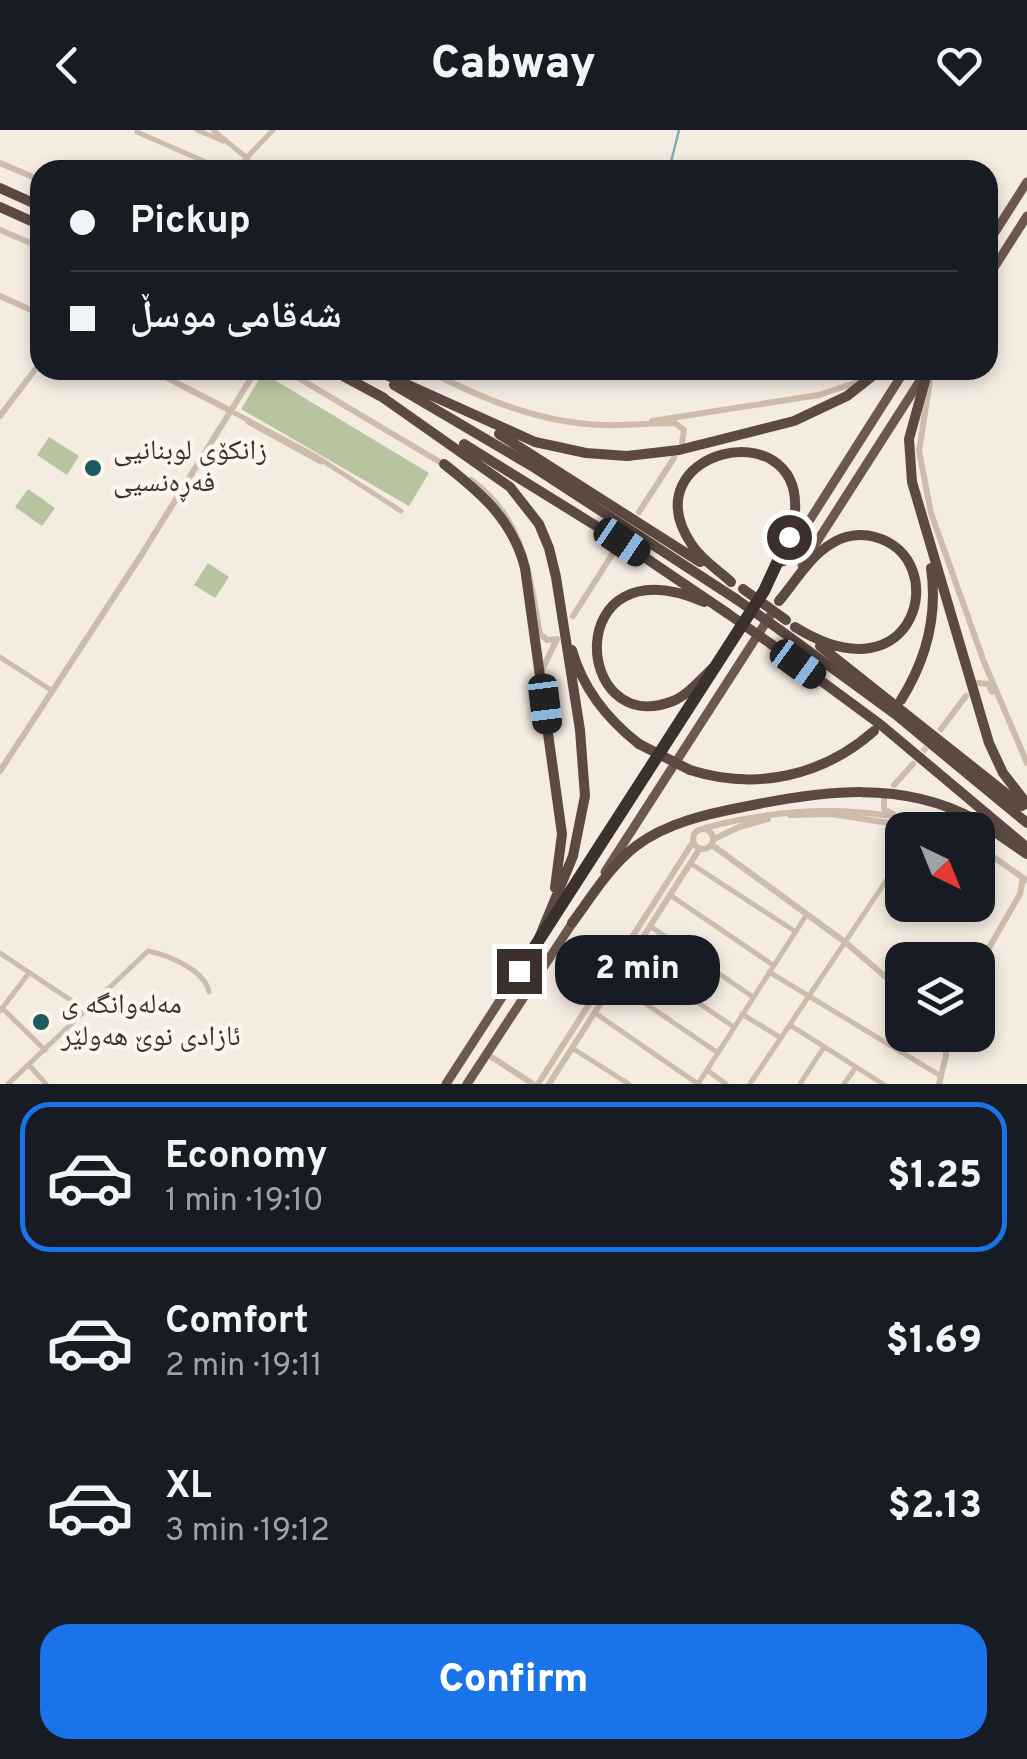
<!DOCTYPE html>
<meta charset="utf-8">
<style>
:root{--surface:#171b24;--page:#20242c;--text:#f1f3f6;--muted:#9ea1a6;--line:#363941;--accent:#1a73e8}
body{margin:0;font-family:Overpass,"Noto Naskh Arabic",sans-serif;background:var(--page);color:var(--text);height:100vh;display:flex;flex-direction:column;font-size:38px;white-space:nowrap}
*{box-sizing:border-box;margin:0}
p{font-size:32px;color:var(--muted)}
.icon{flex:none;width:55px;height:55px;fill:none;stroke:currentColor;stroke-width:2;stroke-linecap:round;stroke-linejoin:round}
.map{position:relative;height:954px;overflow:hidden}
.sheet{display:flex;flex-direction:column;background:var(--surface);flex:1}
.sheet>*{flex:none}
.top-card{position:absolute;left:30px;top:30px;width:968px;height:220px;border-radius:30px;box-shadow:0 5px 15px #0003;display:grid;align-content:center;height:220px;padding:0 40px;background:var(--surface)}
.needle{width:65px;rotate:137deg}
.tools{position:absolute;left:885px;top:682px;display:grid;gap:20px}
.tools a{display:grid;place-items:center;width:110px;height:110px;border-radius:20px;background:var(--surface);box-shadow:0 5px 15px #0003;font-size:50px}
.end{position:absolute;width:45px;height:45px;margin:-22px;border:12px solid #3b302b;background:#fff;box-shadow:0 0 0 5px #fff}
.from{border-radius:50%}
.bubble{position:absolute;height:70px;border-radius:30px;background:var(--surface);box-shadow:0 5px 15px #0003;font-size:32px;font-weight:800;line-height:70px;text-align:center}
.car{position:absolute;width:30px;height:60px;margin:-30px -15px;border-radius:12px;box-shadow:0 0 8px 2px #0007;background:linear-gradient(#222 24%,#8ab4d8 0 40%,#222 0 76%,#8ab4d8 0 86%,#222 0)}
.top-card b{display:flex;align-items:center;gap:35px;height:95px;font-size:38px}
.top-card b+b{border-top:2px solid var(--line)}
.top-card i{width:25px;height:25px;background:var(--text)}
ul{padding:18px 0 0;list-style:none}
li{display:flex;align-items:center;gap:30px;height:150px;margin:0 20px 15px;padding:0 20px;border:5px solid transparent;border-radius:30px}
li div{flex:1}
li b{display:block;font-size:38px}
li em{font-style:normal;font-weight:800}
li.current{border-color:var(--accent)}
li>.icon{width:90px;height:90px;stroke-width:1.5}
.primary-button{display:flex;gap:20px;margin-top:auto;padding:20px 40px}
.primary-button a{flex:1;height:115px;border-radius:30px;background:var(--accent);color:#fff;font-size:40px;font-weight:800;line-height:115px;text-align:center}
header{display:flex;justify-content:space-between;align-items:center;height:130px;padding:0 40px;background:var(--surface);font-size:45px;font-weight:800}
.map>svg:first-child{display:block}
.green{fill:#b8c4a0}
.lines{fill:none;stroke-linecap:round;stroke-linejoin:round}
.stream{stroke:#7fb0b2;stroke-width:2.5}
.tertiary-tunnel{stroke:#cfc6bd;stroke-width:6;stroke-dasharray:6 3;stroke-linecap:butt}
.minor{stroke:#cdbbac;stroke-width:5}
.tertiary{stroke:#cdbbac;stroke-width:6}
.trunk{stroke:#6c584f;stroke-width:9}
.motorway{stroke:#5c4a42;stroke-width:10}
.motorway-bridge{stroke:#5c4a42;stroke-width:10}
.route{stroke:#3b302b;stroke-width:12}
.poi-dot{fill:#1f5a5e;stroke:#fbf5ee;stroke-width:4}
.labels{text-anchor:middle;dominant-baseline:central;stroke-width:9;stroke-linejoin:round;paint-order:stroke}
.poi-label{font-size:28px;fill:#3b302b;stroke:#fbf5ee;text-anchor:start}
</style>
<header><svg class="icon" aria-label="back" viewBox="0 0 24 24"><path d="M15 5l-7 7 7 7"/></svg>Cabway<svg class="icon" aria-label="heart" viewBox="0 0 24 24"><path d="M12 20l-8-8c-3-5 5-10 8-4 3-6 11-1 8 4z"/></svg></header>
<div class="map">
<svg width="1027" height="954" viewBox="0 0 1027 954">
<rect width="100%" height="100%" fill="#f4ebe1"/>
<path class="green" d="M 263,243 L 429,343 L 409,376 L 241,279 Z
M 49,307 L 79,326 L 67,345 L 37,325 Z
M 28,359 L 55,378 L 42,396 L 15,377 Z
M 208,433 L 229,447 L 215,468 L 194,455 Z"/>
<g class="lines">
<path class="stream" d="M 669,40 L 679,0"/>
<path class="tertiary-tunnel" d="M 917,629 L 941,599"/>
<path class="minor" d="M 197,0 L 223,11
M 213,0 L 248,29
M 137,2 L 224,40
M 235,40 L 273,0
M 231,281 L 317,327 L 401,381
M 248,292 L 321,332
M 0,527 L 51,560
M 690,733 L 796,802
M 670,765 L 773,835
M 650,796 L 753,867
M 0,823 L 72,871
M 630,827 L 734,897
M 769,842 L 941,946
M 614,852 L 718,923
M 2,878 L 45,920
M 0,881 L 29,843
M 595,883 L 698,954 L 807,784
M 742,884 L 781,908
M 790,895 L 883,954
M 572,918 L 629,954
M 29,935 L 46,954
M 707,940 L 726,954
M 8,954 L 148,821 C 168,825 205,840 209,862
M 750,954 L 902,727
M 800,954 L 824,917
M 844,954 L 856,937"/>
<path class="tertiary" d="M 0,33 L 40,50
M 0,100 L 40,117
M 0,166 L 40,184
M 152,240 L 231,281
M 285,240 L 443,334
M 426,240 C 483,269 539,293 604,295 C 628,296 651,293 675,293 L 684,300 L 682,313
M 930,250 L 919,321 L 931,383 L 984,532 L 1027,633
M 0,286 L 40,233
M 652,291 L 819,265 L 861,251
M 471,350 C 525,389 529,444 540,504 L 547,510 L 557,509 L 543,538
M 639,382 L 674,328
M 573,486 L 615,420
M 978,553 L 988,554 L 992,562
M 941,599 L 966,566
M 0,641 L 142,424 L 256,240
M 894,655 L 913,634
M 884,669 L 884,679 L 893,684
M 790,685 L 831,684 L 934,700
M 705,698 C 787,676 868,674 949,700
M693 709a10 10 0 1 1 20 0a10 10 0 1 1-20 0Z
M 714,709 L 739,697 L 768,689
M 712,715 L 845,812 L 902,861
M 978,716 L 1026,750
M 978,837 L 1020,764 L 1023,748
M 487,924 L 533,954
M 538,954 L 693,712
M 549,954 L 700,718
M 939,954 L 946,926 L 945,905"/>
<path class="trunk" d="M 988,113 L 1027,52
M 988,147 L 1027,86
M 783,432 L 905,240
M 802,435 L 923,246
M 605,742 L 770,486
M 547,797 L 755,474
M 446,954 L 539,810
M 467,954 L 575,789"/>
<path class="motorway" d="M 0,58 L 40,76
M 0,77 L 40,95
M 332,240 L 384,268
M 375,240 L 535,312 L 586,323 L 627,326 L 679,320 L 794,291 L 847,266 L 880,240
M 928,240 L 909,309 L 912,352 L 989,613 L 1003,643 L 1027,674
M 394,255 L 535,338 L 736,469
M 382,267 L 510,357 L 539,394 L 549,418 L 556,447 L 580,600 L 585,666 L 573,726 L 537,813
M 499,304 L 700,432
M 464,314 L 622,412 L 727,483
M 444,334 C 481,363 513,390 525,438 L 562,704 L 555,758
M 731,452 C 718,440 702,430 692,415 C 628,321 802,279 795,382 C 793,409 775,437 764,461
M 779,471 C 795,452 810,426 831,414 C 844,405 861,403 875,407 C 953,428 917,573 795,497
M 704,472 C 560,410 573,611 673,571 C 688,565 702,548 714,537
M 780,500 L 895,584 L 1027,693
M 771,514 L 881,595 L 1024,715
M 820,516 L 1022,676
M 572,520 C 583,559 607,589 639,614
M 901,570 C 926,530 938,486 931,438
M 690,640 C 756,661 823,646 874,601
M 572,793 C 592,766 610,736 636,716 C 666,693 707,684 743,677 C 821,661 903,649 976,690 C 993,700 1010,713 1027,724"/>
<path class="motorway-bridge" d="M 743,459 L 786,490
M 736,469 L 780,500
M 727,483 L 771,514
M 639,614 L 690,640"/>
</g>
<g class="lines">
<path class="route" d="M 519,841 L 764,461 L 789,407"/>
</g>
<g class="poi-dot">
<circle cx="93" cy="338" r="10"/>
<circle cx="41" cy="892" r="10"/>
</g>
<g class="labels">
<g class="poi-label">
<text x="113" y="322">زانکۆی لوبنانیی<tspan x="113" dy="32">فەڕەنسیی</tspan></text>
<text x="61" y="876">مەلەوانگە ی<tspan x="61" dy="32">ئازادی نوێ هەولێر</tspan></text>
</g>
</g>
</svg>
<div class="tools">
<a><svg class="needle" viewBox="-14 -14 28 28"><path d="M0-13l5 13h-10z" fill="#e53935"/><path d="M0 13l5-13h-10z" fill="#9ea1a6"/></svg></a>
<a><svg class="icon" aria-label="layers" viewBox="0 0 24 24"><path d="M12 4l9 5-9 5-9-5zM3 14l9 5 9-5"/></svg></a>
</div>
<i class="end from" style="left:789px;top:407px"></i>
<i class="end" style="left:519px;top:841px"></i>
<div class="bubble" style="left:555px;top:805px;width:165px">2 min</div>
<i class="car" style="left:622px;top:412px;rotate:124deg"></i>
<i class="car" style="left:798px;top:534px;rotate:126deg"></i>
<i class="car" style="left:545px;top:574px;rotate:173deg"></i>
<div class="top-card">
<b><i class="from"></i>Pickup</b>
<b><i></i>شەقامی موسڵ</b>
</div>
</div>
<section class="sheet">
<ul>
<li class="current"><svg class="icon" aria-label="car" viewBox="0 0 24 24"><path d="M5 17H2v-5l4-1 3-4h7l3 4 3 1v5h-3M9 17h6M6 11h13"/><circle cx="7" cy="17" r="2"/><circle cx="17" cy="17" r="2"/></svg><div><b>Economy</b><p>1 min · 19:10</p></div><em>$1.25</em></li>
<li><svg class="icon" aria-label="car" viewBox="0 0 24 24"><path d="M5 17H2v-5l4-1 3-4h7l3 4 3 1v5h-3M9 17h6M6 11h13"/><circle cx="7" cy="17" r="2"/><circle cx="17" cy="17" r="2"/></svg><div><b>Comfort</b><p>2 min · 19:11</p></div><em>$1.69</em></li>
<li><svg class="icon" aria-label="car" viewBox="0 0 24 24"><path d="M5 17H2v-5l4-1 3-4h7l3 4 3 1v5h-3M9 17h6M6 11h13"/><circle cx="7" cy="17" r="2"/><circle cx="17" cy="17" r="2"/></svg><div><b>XL</b><p>3 min · 19:12</p></div><em>$2.13</em></li>
</ul>
<div class="primary-button"><a>Confirm</a></div>
</section>
